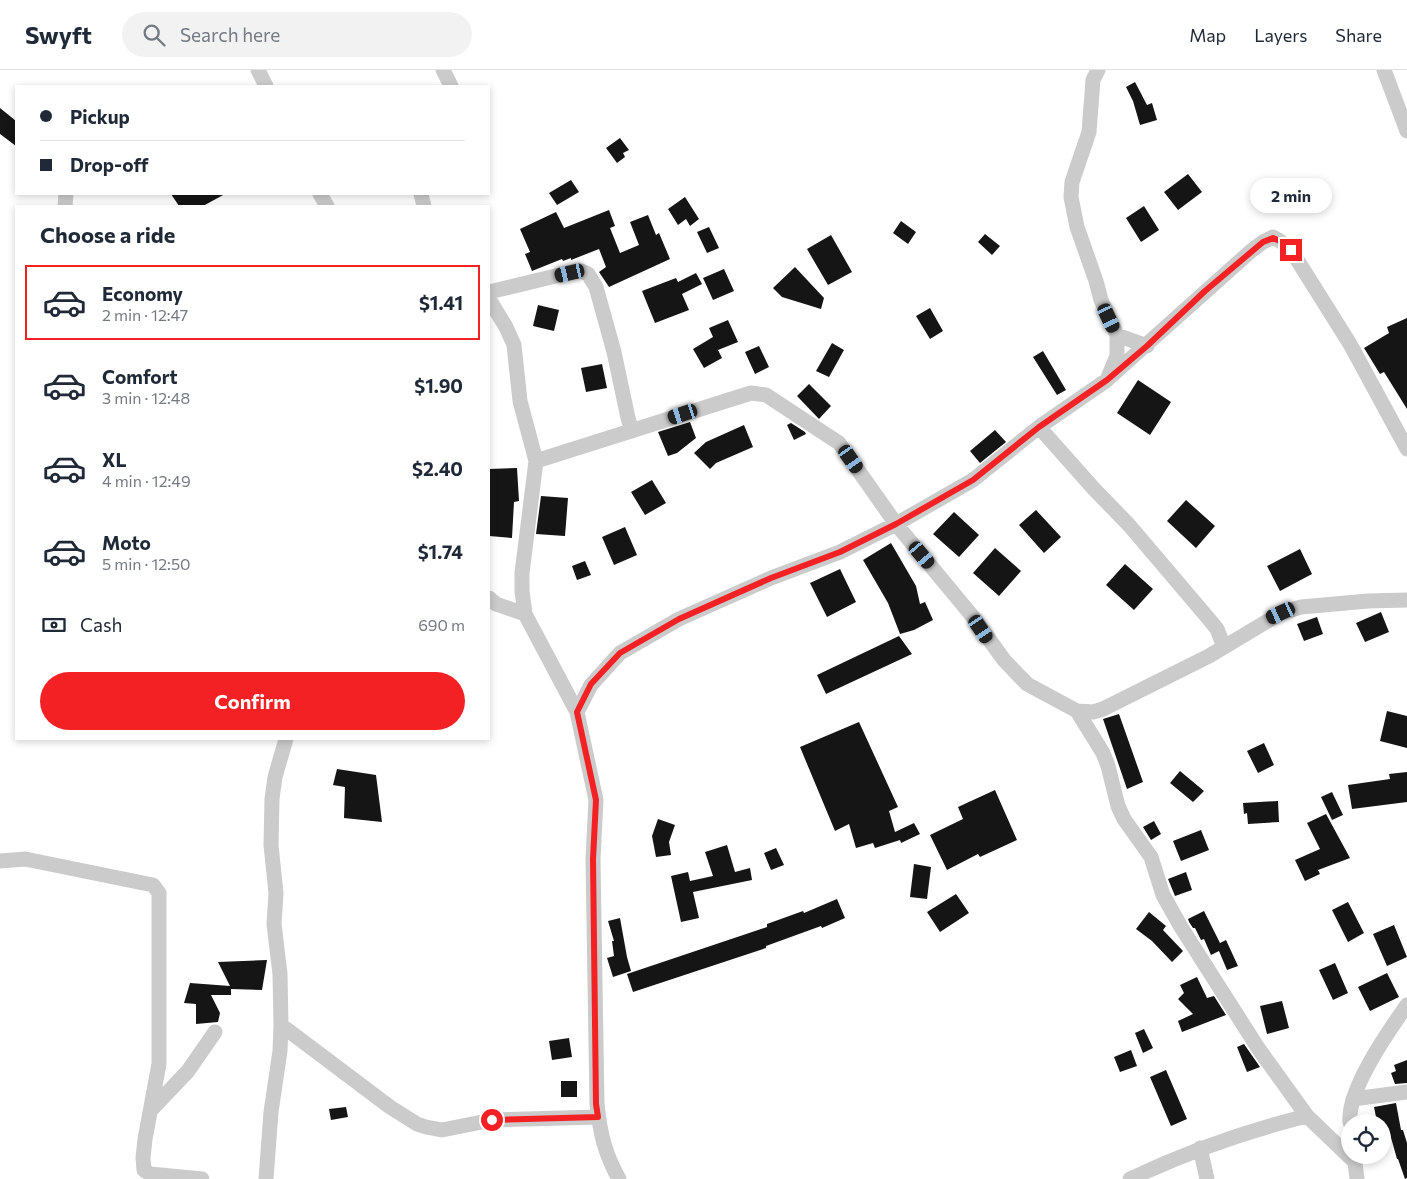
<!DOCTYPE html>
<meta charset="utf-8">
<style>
:root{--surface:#fff;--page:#f2f2f3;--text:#1f2937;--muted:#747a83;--line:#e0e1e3;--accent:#f42124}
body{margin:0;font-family:Commissioner,sans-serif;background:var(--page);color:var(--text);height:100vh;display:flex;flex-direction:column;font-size:19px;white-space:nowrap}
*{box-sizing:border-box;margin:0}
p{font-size:16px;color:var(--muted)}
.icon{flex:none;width:28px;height:28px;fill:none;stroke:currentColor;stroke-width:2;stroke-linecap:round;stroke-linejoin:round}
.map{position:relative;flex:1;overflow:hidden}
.details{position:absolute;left:15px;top:135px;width:475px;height:535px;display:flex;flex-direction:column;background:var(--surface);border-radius:0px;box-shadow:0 2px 8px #0003}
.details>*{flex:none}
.guide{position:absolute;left:15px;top:15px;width:475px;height:110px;border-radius:0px;box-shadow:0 2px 8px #0003;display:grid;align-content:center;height:110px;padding:0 25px;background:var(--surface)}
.controls{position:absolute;left:1341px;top:1044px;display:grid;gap:10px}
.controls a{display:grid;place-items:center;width:50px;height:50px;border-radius:50%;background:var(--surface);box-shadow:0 2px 8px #0003;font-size:25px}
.end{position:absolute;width:22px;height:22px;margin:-11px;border:6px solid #f42124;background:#fff;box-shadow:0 0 0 2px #fff}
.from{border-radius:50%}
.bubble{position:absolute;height:35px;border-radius:18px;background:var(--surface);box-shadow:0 2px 8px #0003;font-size:16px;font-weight:700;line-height:35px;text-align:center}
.car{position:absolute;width:15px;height:30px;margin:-15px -8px;border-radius:6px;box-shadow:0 0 4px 1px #0007;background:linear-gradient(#222 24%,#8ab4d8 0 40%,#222 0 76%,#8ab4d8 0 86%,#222 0)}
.guide b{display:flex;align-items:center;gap:18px;height:48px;font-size:19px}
.guide b+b{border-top:1px solid var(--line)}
.guide i{width:12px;height:12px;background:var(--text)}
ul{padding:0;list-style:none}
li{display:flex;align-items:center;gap:15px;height:75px;margin:0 10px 8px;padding:0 15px;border:2px solid transparent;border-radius:0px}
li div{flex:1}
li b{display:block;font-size:19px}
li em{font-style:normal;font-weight:700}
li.selected{border-color:var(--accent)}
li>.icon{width:45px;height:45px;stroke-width:1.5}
h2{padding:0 25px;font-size:22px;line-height:60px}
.pay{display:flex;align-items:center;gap:12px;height:55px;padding:0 25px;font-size:19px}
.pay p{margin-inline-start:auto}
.button{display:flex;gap:10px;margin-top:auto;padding:10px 25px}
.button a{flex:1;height:58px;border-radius:30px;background:var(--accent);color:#fff;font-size:20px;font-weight:700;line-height:58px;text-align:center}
header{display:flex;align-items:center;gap:30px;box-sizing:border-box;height:70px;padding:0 25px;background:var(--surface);border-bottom:1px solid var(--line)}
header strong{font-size:24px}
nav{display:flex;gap:28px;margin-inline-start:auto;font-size:18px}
.search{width:350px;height:45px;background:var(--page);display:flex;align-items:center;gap:12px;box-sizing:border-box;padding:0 18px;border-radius:28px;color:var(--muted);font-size:19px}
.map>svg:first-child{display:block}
.building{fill:#151515}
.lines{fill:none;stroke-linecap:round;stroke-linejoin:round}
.minor{stroke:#cbcbcb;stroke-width:15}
.route{stroke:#f42124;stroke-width:6}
</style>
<header>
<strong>Swyft</strong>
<div class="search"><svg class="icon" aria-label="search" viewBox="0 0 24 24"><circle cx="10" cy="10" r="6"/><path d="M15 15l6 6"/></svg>Search here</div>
<nav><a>Map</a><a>Layers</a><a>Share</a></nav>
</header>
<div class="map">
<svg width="1407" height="1109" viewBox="0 0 1407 1109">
<rect width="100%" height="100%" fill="#fff"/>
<path class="building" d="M 1135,12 L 1147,35 L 1152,33 L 1157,50 L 1140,55 L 1133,31 L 1126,17 Z
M 0,38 L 16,51 L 16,76 L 0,64 Z
M 620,68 L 629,80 L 623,83 L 625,87 L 617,93 L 606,78 Z
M 1188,104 L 1202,122 L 1178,140 L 1164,122 Z
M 571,110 L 579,122 L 557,135 L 549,123 Z
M 171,124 L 225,124 L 203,136 L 179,136 Z
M 685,127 L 699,149 L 690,156 L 686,149 L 678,155 L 668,139 Z
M 1144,136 L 1159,160 L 1141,172 L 1126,148 Z
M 609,140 L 615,156 L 610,158 L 620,183 L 639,175 L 630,152 L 648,145 L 656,165 L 659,163 L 670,189 L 609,217 L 599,202 L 606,197 L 599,179 L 571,190 L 571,188 L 563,191 L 562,189 L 532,201 L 525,184 L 530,182 L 520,159 L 556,142 L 564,158 Z
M 901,151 L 916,162 L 908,174 L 893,163 Z
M 709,157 L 719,178 L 707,183 L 697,162 Z
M 985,164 L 1000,176 L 992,185 L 978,172 Z
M 831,165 L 852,202 L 828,215 L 807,179 Z
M 795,197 L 824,228 L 821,239 L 782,227 L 773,218 Z
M 724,199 L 734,221 L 713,230 L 703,208 Z
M 696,203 L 702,214 L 682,224 L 689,240 L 655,253 L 642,221 L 676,208 L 678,212 Z
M 538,235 L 559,240 L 554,261 L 533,256 Z
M 930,238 L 943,261 L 930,269 L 916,246 Z
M 1407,248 L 1407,339 L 1384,302 L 1380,304 L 1364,278 L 1389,263 L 1387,257 Z
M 728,250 L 738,272 L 718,280 L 722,288 L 704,298 L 693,279 L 713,267 L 709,258 Z
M 832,273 L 844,280 L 829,307 L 816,301 Z
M 759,276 L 769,297 L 755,304 L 745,282 Z
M 1043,281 L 1066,320 L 1057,325 L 1033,287 Z
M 602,294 L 607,318 L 586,322 L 581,298 Z
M 1138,310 L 1171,332 L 1150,365 L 1117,343 Z
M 809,314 L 831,336 L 819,349 L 797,326 Z
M 690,352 L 696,368 L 677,383 L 668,386 L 658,362 Z
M 791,353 L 805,362 L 806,364 L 794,370 L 787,355 Z
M 744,355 L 753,377 L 716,393 L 710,399 L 694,383 L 706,372 Z
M 995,360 L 1006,372 L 980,393 L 970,381 Z
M 517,398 L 519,431 L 514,432 L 512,468 L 489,466 L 489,399 Z
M 652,410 L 666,433 L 645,445 L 631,422 Z
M 541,426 L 568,428 L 565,466 L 536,464 Z
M 1186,430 L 1215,456 L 1196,478 L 1167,451 Z
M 1036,440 L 1061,467 L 1044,483 L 1019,455 Z
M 954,442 L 979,465 L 959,487 L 933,464 Z
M 625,457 L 637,485 L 614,495 L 602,467 Z
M 891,473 L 916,516 L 920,534 L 925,532 L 933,550 L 914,560 L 900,564 L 888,533 L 863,490 Z
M 995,478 L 1021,501 L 999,526 L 973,503 Z
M 1300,479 L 1312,504 L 1280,521 L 1267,496 Z
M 585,491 L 591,505 L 577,510 L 572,496 Z
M 1125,494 L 1153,519 L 1134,540 L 1106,515 Z
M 840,499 L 856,532 L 827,547 L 810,513 Z
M 1381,542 L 1389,562 L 1365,572 L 1356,553 Z
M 1317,547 L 1323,564 L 1304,571 L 1297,554 Z
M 899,566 L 912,584 L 826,624 L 817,605 Z
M 1387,641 L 1407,646 L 1407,678 L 1380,671 Z
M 1119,644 L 1143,712 L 1127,719 L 1103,649 Z
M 859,652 L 898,737 L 889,741 L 895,762 L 914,753 L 920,764 L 901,773 L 900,770 L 875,778 L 873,773 L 856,778 L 849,754 L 835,761 L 800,677 Z
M 1264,673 L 1274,695 L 1258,703 L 1247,681 Z
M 337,699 L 376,705 L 382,752 L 344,748 L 345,717 L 333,715 Z
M 1180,701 L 1204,721 L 1193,732 L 1170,713 Z
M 1407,702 L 1407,732 L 1352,739 L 1348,715 L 1390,709 L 1389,704 Z
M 995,720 L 1017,770 L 980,787 L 978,784 L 947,800 L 930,765 L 963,749 L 958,737 Z
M 1332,722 L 1343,745 L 1332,750 L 1321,727 Z
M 1278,731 L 1279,752 L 1248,754 L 1247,743 L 1244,744 L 1243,733 Z
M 1326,744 L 1350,788 L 1318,800 L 1320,804 L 1305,811 L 1295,790 L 1320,779 L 1307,753 Z
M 658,749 L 675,755 L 669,772 L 671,785 L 656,787 L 652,766 Z
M 1154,751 L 1161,764 L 1151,770 L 1143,757 Z
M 1201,760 L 1209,780 L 1181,791 L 1173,771 Z
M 727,775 L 735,802 L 750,798 L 752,810 L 693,822 L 699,848 L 681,852 L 671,806 L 688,802 L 690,811 L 713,806 L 705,782 Z
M 776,778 L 784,795 L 771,800 L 764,783 Z
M 914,794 L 931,797 L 927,829 L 910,827 Z
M 1186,802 L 1192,820 L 1175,826 L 1168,809 Z
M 956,824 L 969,843 L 940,862 L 927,842 Z
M 837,829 L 845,848 L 822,858 L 821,856 L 766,876 L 766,878 L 633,922 L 627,904 L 767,857 L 767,854 L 803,841 L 804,843 Z
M 1348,832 L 1364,863 L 1348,872 L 1332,840 Z
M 1204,841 L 1220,873 L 1226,870 L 1238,896 L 1227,900 L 1219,881 L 1211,885 L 1204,869 L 1201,870 L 1195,858 L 1193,858 L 1189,852 L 1188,849 Z
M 1149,842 L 1166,856 L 1163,860 L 1183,881 L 1172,892 L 1152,871 L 1136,859 Z
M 620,848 L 627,887 L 631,901 L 613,907 L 607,888 L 614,886 L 612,871 L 614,871 L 608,851 Z
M 1394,855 L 1407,887 L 1387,896 L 1373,864 Z
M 267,890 L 262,920 L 231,919 L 231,925 L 211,925 L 220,943 L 218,952 L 196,954 L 196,934 L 184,933 L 190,913 L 230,916 L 218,892 Z
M 1335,893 L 1348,923 L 1333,930 L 1319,900 Z
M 1387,903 L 1399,927 L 1370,941 L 1358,917 Z
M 1197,907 L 1207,928 L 1214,926 L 1226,945 L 1182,962 L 1178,951 L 1193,944 L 1178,929 L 1184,923 L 1180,915 Z
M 1282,931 L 1289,958 L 1267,964 L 1260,936 Z
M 1144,959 L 1153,978 L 1143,983 L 1135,963 Z
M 569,968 L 572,987 L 552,990 L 549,971 Z
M 1244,974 L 1260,997 L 1247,1002 L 1237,977 Z
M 1131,980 L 1137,996 L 1120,1002 L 1114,987 Z
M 1407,990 L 1407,1013 L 1395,1014 L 1391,1003 L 1396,1001 L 1394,995 Z
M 1166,1000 L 1187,1049 L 1171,1056 L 1150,1007 Z
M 561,1011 L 577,1011 L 577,1027 L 561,1027 Z
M 1396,1033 L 1401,1060 L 1403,1060 L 1407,1073 L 1407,1108 L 1405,1109 L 1398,1089 L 1397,1089 L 1388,1057 L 1382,1058 L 1382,1052 L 1377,1052 L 1374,1037 Z
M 346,1037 L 348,1047 L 331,1050 L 329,1039 Z"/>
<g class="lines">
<path class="minor" d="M 258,0 L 266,16
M 443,0 L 451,16
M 1384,0 L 1407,61
M 320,124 L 327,136
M 421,124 L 424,136
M 65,136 L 66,124
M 489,222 L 576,201 L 581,201 L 588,204 L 596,217 L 614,282 L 628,348 L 632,361
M 489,229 L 506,257 L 514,275 L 520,331 L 536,391 L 522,503 L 522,521 L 525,544 L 577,642
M 1117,265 L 1147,276
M 1109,308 L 1251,181 L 1263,172 L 1273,167 L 1280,171 L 1291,180 L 1350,274 L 1407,379
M 1039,357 L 1094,419 L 1129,455 L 1208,548 L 1217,559 L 1224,577
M 536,391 L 751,323 L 766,325 L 839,373 L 896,454 L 973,547 L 1004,590 L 1027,614 L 1077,641 L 1093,642 L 1103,639 L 1209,586 L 1281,543 L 1301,537 L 1368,531 L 1407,530
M 489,528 L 496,534 L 525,544
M 1077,641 L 1103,683 L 1108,696 L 1118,736 L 1124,749 L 1151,787 L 1163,825 L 1181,857 L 1258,978 L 1299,1035 L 1307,1046 L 1355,1092
M 0,791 L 25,789 L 153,815 L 159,823 L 159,994 L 145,1069 L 143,1088 L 144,1100 L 150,1104 L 202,1109
M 281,955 L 390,1037 L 417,1054 L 426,1057 L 442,1060 L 492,1050 L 598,1047
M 1353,1029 L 1407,1022
M 151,1040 L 188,1001 L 215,962
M 1350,1052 C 1347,1020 1388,962 1407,935
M 1200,1078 L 1207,1109
M 1354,1085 L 1357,1109
M 266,1109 L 271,1042 L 280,981 L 281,955 L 280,904 L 274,854 L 276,823 L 271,775 L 272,729 L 275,707 L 286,669
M 619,1109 C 605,1084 600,1063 597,1034 L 593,789 L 596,730 L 577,642 L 591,615 L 620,583 L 679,549 L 771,508 L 840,482 L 896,454 L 973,410 L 1039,357 L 1107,310 L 1117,286 L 1117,265 L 1101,230 L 1096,211 L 1077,157 L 1071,127 L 1072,112 L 1089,62 L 1093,10 L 1098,0
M 1130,1109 C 1187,1082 1246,1061 1307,1046"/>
</g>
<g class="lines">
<path class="route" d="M 492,1050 L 598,1047 L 596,1034 L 593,789 L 596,730 L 577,642 L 591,614 L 620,583 L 679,549 L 771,508 L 840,482 L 896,454 L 973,410 L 1039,357 L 1107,310 L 1147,276 L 1205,221 L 1263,172 L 1273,168 L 1280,171 L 1291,180"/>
</g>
</svg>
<div class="controls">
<a><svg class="icon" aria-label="locate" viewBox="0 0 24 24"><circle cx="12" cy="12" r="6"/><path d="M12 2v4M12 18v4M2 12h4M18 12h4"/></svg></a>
</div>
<i class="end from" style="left:492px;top:1050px"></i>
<i class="end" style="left:1291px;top:180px"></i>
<div class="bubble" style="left:1250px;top:108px;width:82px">2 min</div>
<i class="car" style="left:570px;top:203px;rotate:257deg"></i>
<i class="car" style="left:1109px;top:248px;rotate:155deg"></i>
<i class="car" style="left:683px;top:344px;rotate:252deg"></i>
<i class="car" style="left:851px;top:389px;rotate:145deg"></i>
<i class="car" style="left:922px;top:485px;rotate:140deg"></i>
<i class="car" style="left:1281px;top:543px;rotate:245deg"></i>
<i class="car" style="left:981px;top:559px;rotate:146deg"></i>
<div class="guide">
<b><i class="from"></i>Pickup</b>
<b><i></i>Drop-off</b>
</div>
<section class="details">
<h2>Choose a ride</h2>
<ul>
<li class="selected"><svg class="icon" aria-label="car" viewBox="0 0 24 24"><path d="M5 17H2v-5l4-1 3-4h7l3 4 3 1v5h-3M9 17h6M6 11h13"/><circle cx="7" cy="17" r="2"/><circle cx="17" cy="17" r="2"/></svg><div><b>Economy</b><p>2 min · 12:47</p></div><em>$1.41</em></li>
<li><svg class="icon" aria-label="car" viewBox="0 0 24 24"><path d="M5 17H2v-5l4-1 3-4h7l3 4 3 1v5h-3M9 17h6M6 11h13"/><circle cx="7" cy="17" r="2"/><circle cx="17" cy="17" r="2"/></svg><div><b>Comfort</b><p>3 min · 12:48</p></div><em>$1.90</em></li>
<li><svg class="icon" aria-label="car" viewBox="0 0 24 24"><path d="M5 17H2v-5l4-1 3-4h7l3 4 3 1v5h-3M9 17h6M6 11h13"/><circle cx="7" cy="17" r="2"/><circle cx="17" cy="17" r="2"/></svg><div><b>XL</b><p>4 min · 12:49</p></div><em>$2.40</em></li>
<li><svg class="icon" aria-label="car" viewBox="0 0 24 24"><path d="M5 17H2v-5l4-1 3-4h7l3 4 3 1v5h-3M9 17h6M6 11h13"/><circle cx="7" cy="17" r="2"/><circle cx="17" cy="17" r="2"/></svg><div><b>Moto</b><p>5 min · 12:50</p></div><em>$1.74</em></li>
</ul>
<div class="pay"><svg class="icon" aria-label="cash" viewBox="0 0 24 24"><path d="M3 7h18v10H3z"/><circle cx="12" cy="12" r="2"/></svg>Cash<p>690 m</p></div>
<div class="button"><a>Confirm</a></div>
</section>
</div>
